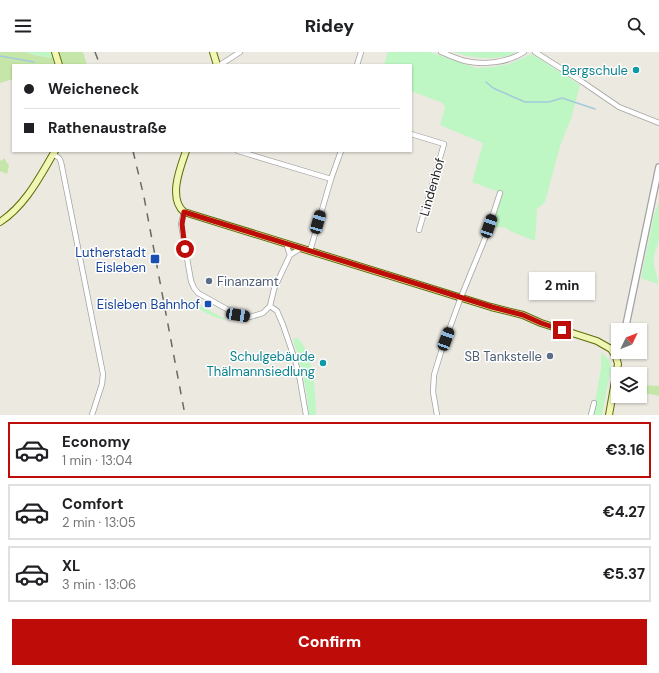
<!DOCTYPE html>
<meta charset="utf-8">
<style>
:root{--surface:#fff;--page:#f2f2f2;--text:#202124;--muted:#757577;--line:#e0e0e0;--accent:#be0d08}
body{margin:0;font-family:"DM Sans",sans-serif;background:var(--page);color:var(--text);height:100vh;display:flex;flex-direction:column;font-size:15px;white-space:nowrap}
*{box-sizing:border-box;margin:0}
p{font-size:13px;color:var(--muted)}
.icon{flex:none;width:22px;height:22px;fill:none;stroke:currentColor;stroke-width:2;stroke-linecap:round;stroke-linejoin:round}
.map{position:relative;height:363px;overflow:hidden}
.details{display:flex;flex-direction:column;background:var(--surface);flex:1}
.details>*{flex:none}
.top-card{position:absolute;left:12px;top:12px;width:400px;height:88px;border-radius:0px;box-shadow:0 1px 3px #0004;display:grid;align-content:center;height:88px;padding:0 12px;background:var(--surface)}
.needle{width:26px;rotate:47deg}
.controls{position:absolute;left:611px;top:271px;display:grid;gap:8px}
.controls a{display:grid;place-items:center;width:36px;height:36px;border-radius:0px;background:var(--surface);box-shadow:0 1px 3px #0004;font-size:20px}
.end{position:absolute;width:18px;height:18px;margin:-9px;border:5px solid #be0d08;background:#fff;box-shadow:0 0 0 2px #fff}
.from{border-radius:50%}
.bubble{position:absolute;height:28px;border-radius:0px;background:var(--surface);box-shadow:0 1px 3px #0004;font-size:13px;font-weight:800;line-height:28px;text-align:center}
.car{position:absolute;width:12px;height:24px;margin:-12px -6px;border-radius:5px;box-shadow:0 0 3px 1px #0007;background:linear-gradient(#222 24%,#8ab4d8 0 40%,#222 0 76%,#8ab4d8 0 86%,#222 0)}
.top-card b{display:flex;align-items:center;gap:14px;height:38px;font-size:15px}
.top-card b+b{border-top:1px solid var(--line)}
.top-card i{width:10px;height:10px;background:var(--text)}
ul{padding:7px 0 0;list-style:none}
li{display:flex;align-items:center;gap:12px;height:56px;margin:0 8px 6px;padding:0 4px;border:2px solid var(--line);border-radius:0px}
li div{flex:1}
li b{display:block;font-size:15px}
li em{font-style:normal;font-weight:800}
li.on{border-color:var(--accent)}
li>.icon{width:36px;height:36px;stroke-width:1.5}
.action{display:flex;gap:8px;margin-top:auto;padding:8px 12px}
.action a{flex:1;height:46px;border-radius:0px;background:var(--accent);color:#fff;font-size:16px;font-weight:800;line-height:46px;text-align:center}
header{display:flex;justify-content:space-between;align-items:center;height:52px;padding:0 12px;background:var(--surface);font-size:18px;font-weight:800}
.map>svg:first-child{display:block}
.grass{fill:#c5e6a8}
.park{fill:#bef6c4}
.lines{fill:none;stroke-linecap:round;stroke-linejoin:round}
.stream{stroke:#a3cbd9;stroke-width:1.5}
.minor-casing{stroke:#a2a2a2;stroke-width:6}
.tertiary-casing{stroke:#a2a2a2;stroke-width:8}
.secondary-casing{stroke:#5e6c09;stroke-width:8}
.minor{stroke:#fff;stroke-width:4.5}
.tertiary{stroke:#fff;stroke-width:5.5}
.secondary{stroke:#f1f6b5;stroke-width:6}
.rail{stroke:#696969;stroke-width:1.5;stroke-dasharray:8 8;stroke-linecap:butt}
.route{stroke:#be0d08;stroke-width:5}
.culture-dot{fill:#0f9aa8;stroke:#fff;stroke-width:1.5}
.transit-dot{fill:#1a4fb4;stroke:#fff;stroke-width:1.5}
.service-dot{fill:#5c6f8a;stroke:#fff;stroke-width:1.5}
.labels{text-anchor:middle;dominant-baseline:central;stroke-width:3;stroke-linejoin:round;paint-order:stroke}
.culture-label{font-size:13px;fill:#0d838f;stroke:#fff;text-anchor:end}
.street-label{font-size:13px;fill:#1b1b1b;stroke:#fff}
.transit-label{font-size:13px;fill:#164399;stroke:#fff;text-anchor:end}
.service-label{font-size:13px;fill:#4e5e75;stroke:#fff;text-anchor:start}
</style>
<header><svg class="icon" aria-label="menu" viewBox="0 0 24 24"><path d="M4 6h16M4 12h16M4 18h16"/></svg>Ridey<svg class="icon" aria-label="search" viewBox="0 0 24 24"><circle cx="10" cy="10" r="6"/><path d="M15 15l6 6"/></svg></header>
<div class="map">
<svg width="659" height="363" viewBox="0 0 659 363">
<rect width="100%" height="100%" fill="#ece9e1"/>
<path class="grass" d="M 0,0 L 25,0 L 34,3 L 53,6 L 54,13 L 13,13 L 13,27 L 0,31 Z
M 58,0 L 83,0 L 87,13 L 62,13 Z
M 4,106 L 9,114 L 7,122 L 0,119 L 0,108 L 1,109 Z
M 640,333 L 659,334 L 659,344 L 640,340 Z"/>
<path class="park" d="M 25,0 L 50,0 L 53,6 L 34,3 Z
M 388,0 L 430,0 L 476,16 L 493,15 L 509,12 L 532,2 L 580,33 L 571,67 L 560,94 L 545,150 L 537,157 L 535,189 L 512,180 L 504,175 L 493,176 L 491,174 L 502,141 L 472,130 L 483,91 L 440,73 L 445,56 L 443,51 L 411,39 L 411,13 L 384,13 Z
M 453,0 L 516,0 C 501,10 470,6 453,0 Z
M 659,150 C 659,162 659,174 659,186 C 658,195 652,203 654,213 C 655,220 658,225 658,232 L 641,226 L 654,163 Z
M 191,247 L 203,255 L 227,268 C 212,266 201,258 188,250 Z
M 295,286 L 298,286 C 315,307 315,337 316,363 L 309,363 C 307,338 301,312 293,288 Z
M 601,300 L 609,308 L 611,315 L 602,363 L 593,363 L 601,316 Z"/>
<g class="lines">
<path class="stream" d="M 0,4 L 34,10
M 486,30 L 493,36 L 525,50 L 549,50 L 562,46 L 595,57"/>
<g class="minor-casing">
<path id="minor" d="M 441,0 C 449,3 457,7 465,9 C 484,13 507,11 524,0
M 535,0 L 581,29 L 619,55 L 659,71
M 220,13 L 240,0
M 357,13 L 361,0
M 411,82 L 444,92 L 419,178
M 238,99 L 331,127
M 53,102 L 59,106 L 61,110 L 103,322 L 102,332 L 92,363
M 184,160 L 181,172 L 191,229 L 194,236 L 198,241 L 232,260 L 238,263 L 250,265 L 263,261 L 270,254 L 274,237 L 290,203 L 301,196
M 286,191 L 290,203
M 310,199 L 331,127 L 341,99
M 270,254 L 277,259 L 283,273 L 295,308 L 300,328 L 306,363
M 437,363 L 433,340 L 434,323 L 441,300 L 461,245 L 486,184 L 500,141
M 591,363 L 594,351"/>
</g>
<g class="tertiary-casing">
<path id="tertiary" d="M 625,278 L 659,115
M 611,297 L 618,290"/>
</g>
<g class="secondary-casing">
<path id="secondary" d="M 55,0 L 59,13
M 213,0 L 217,13
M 186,99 C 180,116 168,146 184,160 L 491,255 L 523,263 L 541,271 L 597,289 L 611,297 L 616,305 L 618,312 L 609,363
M 0,170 C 26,153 40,124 55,99"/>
</g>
<use href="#minor" class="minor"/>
<use href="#tertiary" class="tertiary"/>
<use href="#secondary" class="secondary"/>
<path class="rail" d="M 95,0 L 100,13
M 133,99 L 144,145 L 185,363"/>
</g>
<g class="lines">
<path class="route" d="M 185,197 L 182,172 L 184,160 L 492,255 L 523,263 L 541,271 L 562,278"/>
</g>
<g class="culture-dot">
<circle cx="636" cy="18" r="4"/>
<circle cx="323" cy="311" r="4"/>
</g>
<g class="transit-dot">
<rect x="150" y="202" width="10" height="10" rx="2"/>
<rect x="204" y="248" width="8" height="8" rx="2"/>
</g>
<g class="service-dot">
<circle cx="209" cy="229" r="4"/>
<circle cx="550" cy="304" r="4"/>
</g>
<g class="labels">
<g class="culture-label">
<text x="628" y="18">Bergschule</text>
<text x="315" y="304">Schulgebäude<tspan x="315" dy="15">Thälmannsiedlung</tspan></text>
</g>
<g class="street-label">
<text transform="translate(432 135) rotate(-74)">Lindenhof</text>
</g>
<g class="transit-label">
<text x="146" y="200">Lutherstadt<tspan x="146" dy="15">Eisleben</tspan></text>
<text x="200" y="252">Eisleben Bahnhof</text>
</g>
<g class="service-label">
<text x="217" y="229">Finanzamt</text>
<text x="542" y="304" text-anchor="end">SB Tankstelle</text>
</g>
</g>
</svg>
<div class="controls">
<a><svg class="needle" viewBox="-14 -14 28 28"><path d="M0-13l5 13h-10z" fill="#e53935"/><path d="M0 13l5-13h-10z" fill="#757577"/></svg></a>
<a><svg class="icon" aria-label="layers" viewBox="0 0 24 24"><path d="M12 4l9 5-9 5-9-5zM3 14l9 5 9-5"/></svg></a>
</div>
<i class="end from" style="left:185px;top:197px"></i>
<i class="end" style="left:562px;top:278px"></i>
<div class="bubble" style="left:529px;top:220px;width:66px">2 min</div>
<i class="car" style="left:318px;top:170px;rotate:16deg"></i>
<i class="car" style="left:489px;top:174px;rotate:19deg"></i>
<i class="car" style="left:238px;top:263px;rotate:99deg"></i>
<i class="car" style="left:446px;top:287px;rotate:20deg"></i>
<div class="top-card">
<b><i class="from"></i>Weicheneck</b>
<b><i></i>Rathenaustraße</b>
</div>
</div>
<section class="details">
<ul>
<li class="on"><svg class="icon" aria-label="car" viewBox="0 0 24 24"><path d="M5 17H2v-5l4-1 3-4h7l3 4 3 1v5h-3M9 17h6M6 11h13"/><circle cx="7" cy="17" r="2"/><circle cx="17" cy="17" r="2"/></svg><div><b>Economy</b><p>1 min · 13:04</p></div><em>€3.16</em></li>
<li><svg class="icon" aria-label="car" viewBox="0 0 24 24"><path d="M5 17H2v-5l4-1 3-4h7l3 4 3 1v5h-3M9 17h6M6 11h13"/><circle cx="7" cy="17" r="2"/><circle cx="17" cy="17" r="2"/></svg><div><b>Comfort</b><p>2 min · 13:05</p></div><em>€4.27</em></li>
<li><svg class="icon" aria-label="car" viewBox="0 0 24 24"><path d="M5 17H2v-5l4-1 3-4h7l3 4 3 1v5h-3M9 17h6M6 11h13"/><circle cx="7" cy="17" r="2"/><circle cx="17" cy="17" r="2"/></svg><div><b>XL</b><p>3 min · 13:06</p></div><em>€5.37</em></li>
</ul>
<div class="action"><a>Confirm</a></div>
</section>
